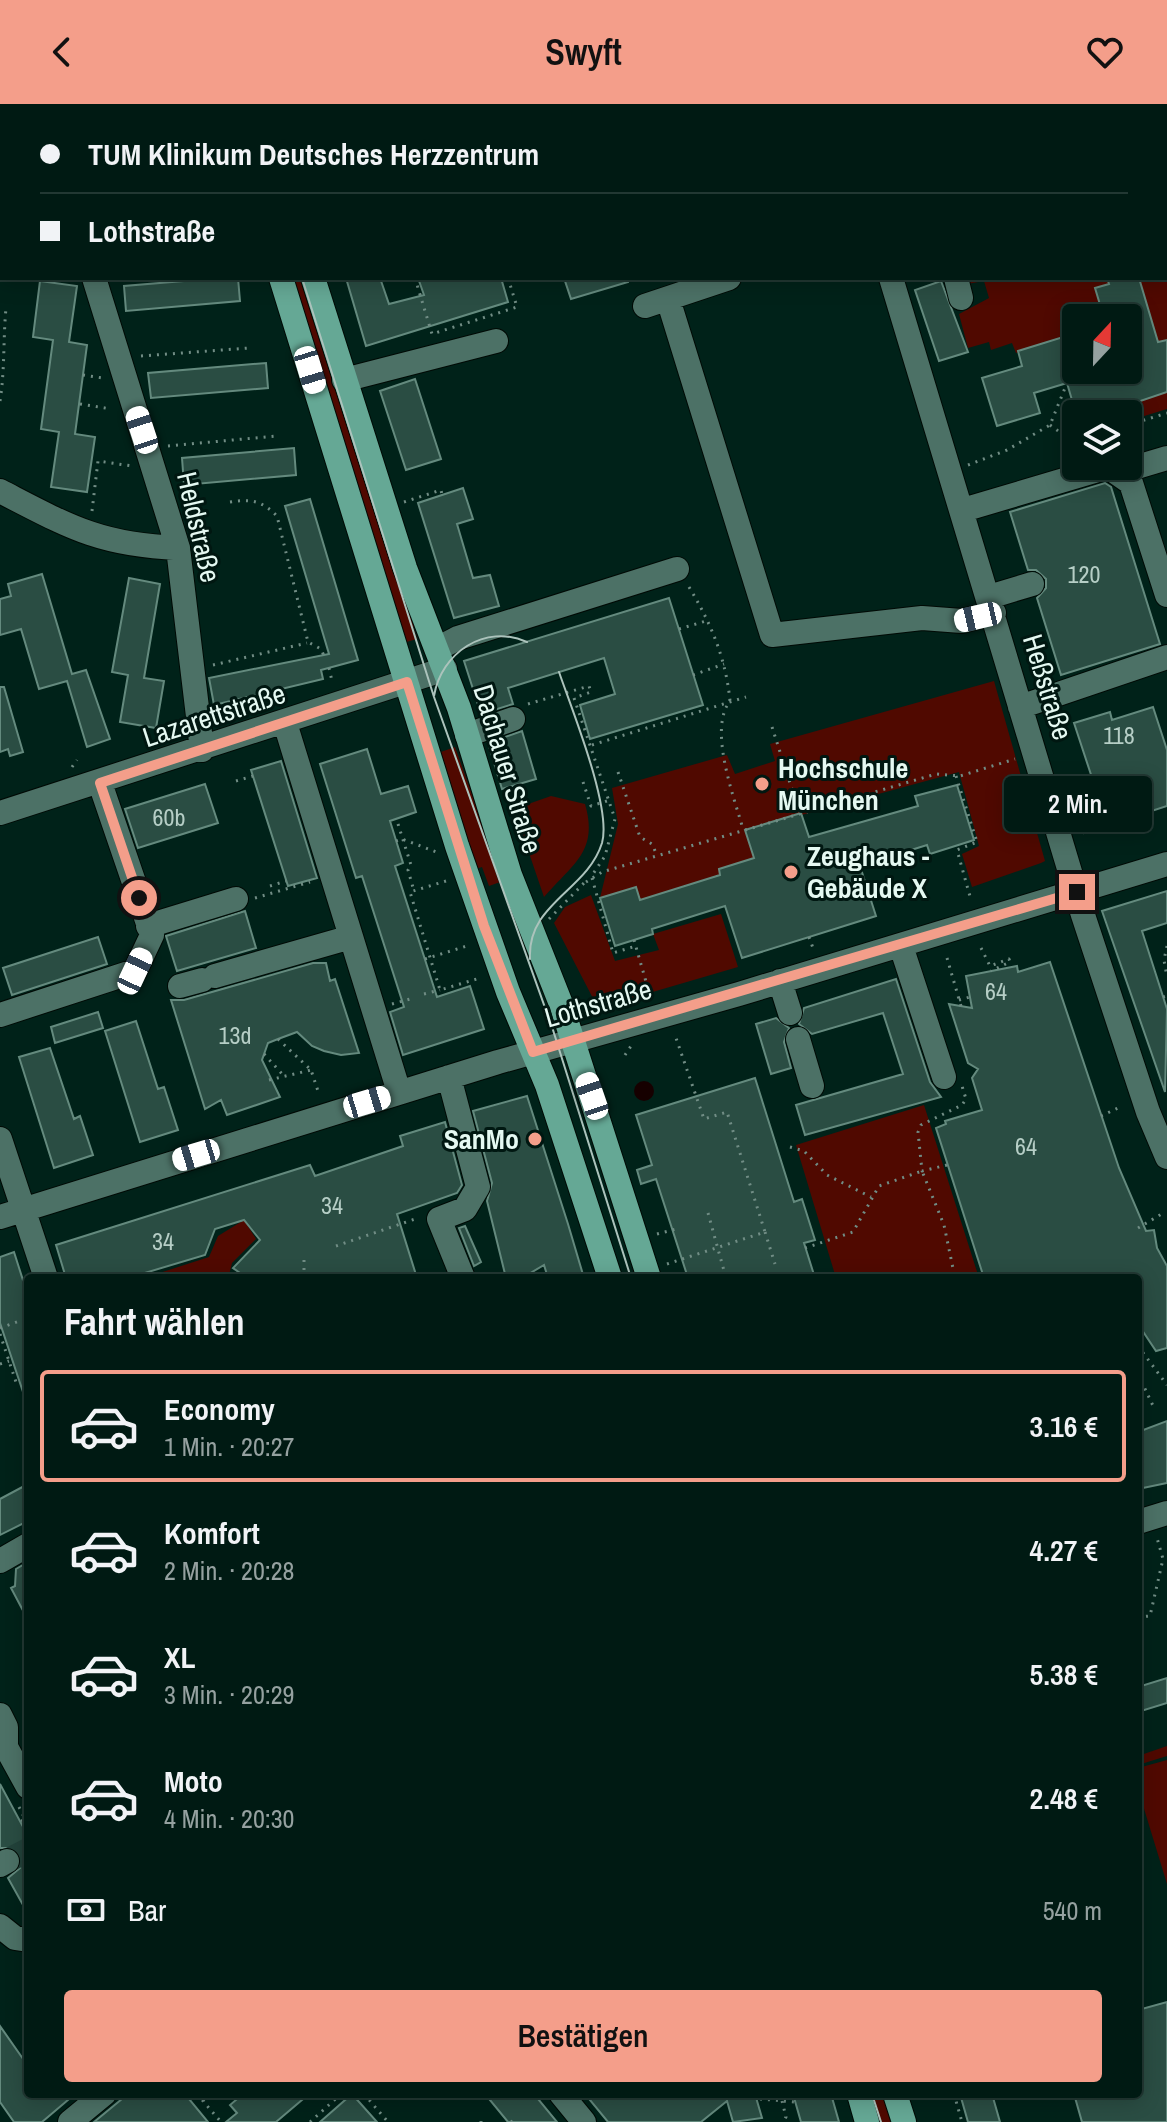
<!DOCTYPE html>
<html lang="de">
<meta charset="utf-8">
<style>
:root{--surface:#001a13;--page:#0e2721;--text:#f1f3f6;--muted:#95a1a0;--line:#223833;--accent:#f49e8a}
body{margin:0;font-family:"Archivo Narrow",sans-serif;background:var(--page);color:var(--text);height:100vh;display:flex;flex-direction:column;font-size:30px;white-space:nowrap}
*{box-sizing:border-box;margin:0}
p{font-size:26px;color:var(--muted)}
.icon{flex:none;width:44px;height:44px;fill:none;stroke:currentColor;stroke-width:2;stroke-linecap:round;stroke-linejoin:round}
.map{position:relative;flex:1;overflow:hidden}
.panel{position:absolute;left:24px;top:1170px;width:1118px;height:824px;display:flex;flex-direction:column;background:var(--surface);border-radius:8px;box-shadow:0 4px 20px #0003,0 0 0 2px var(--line)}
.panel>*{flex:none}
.guide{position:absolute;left:0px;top:0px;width:1168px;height:176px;box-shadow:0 4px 20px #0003,0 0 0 2px var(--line);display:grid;align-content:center;height:176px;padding:0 40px;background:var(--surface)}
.needle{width:52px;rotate:22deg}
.fabs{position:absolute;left:1062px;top:200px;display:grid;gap:16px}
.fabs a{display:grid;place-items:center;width:80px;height:80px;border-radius:8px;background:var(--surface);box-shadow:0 4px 20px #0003,0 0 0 2px var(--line);font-size:40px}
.end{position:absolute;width:36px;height:36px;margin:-18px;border:10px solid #f49e8a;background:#111;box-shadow:0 0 0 4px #111}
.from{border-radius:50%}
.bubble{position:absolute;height:56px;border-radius:8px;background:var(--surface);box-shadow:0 4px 20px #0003,0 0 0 2px var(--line);font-size:26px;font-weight:600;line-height:56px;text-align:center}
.car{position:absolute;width:24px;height:48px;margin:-24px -12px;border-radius:10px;box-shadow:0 0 6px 2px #0007;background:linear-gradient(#fff 24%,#345 0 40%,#fff 0 76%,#345 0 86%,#fff 0)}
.guide b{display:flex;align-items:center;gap:28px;height:76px;font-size:30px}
.guide b+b{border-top:2px solid var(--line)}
.guide i{width:20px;height:20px;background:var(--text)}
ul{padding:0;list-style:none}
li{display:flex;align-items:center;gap:24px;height:112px;margin:0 16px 12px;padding:0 24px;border:4px solid transparent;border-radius:8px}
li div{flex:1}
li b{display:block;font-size:30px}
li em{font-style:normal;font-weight:600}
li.on{border-color:var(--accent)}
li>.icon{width:72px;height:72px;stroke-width:1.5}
h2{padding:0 40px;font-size:36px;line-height:96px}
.pay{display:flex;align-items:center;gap:20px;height:88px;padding:0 40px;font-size:30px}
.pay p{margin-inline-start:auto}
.cta{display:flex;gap:16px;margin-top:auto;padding:16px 40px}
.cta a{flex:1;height:92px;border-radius:8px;background:var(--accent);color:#111;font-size:32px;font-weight:600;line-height:92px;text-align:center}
header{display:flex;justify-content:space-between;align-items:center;height:104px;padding:0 40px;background:var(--accent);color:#111;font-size:36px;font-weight:600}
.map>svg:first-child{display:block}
.green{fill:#500900}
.water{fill:#160000}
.building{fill:#2a4d43;stroke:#648a7e;stroke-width:2}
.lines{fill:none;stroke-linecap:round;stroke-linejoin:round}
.minor-tunnel{stroke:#22423a;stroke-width:24;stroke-dasharray:24 12;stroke-linecap:butt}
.minor-casing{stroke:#000a05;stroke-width:26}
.major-casing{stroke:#000a05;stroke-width:26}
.path{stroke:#718d85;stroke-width:3;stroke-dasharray:2 6;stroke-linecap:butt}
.minor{stroke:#4c7166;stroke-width:24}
.major{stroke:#65a895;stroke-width:24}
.tram{stroke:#acc3bc;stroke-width:2}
.route{stroke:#f49e8a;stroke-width:10}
.poi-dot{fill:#f49e8a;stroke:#001711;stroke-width:3}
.labels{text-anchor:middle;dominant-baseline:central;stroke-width:6;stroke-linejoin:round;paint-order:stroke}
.number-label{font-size:24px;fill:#b6cec6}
.street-label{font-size:28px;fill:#e5f9f2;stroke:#001711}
.poi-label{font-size:28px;font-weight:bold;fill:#e5f9f2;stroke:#001711;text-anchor:start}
</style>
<header><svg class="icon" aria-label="back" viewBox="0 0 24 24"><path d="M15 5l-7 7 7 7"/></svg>Swyft<svg class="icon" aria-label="heart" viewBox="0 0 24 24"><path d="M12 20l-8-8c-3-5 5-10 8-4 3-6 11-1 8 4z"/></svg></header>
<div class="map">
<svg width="1167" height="2018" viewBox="0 0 1167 2018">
<rect width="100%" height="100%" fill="#002219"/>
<path class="green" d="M 1167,153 L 1167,236 L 1158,239 L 1139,174 L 1166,174 Z
M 289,174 L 304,174 L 417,522 L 413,523 L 417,535 L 403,539 Z
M 965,174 L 1107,174 L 1109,180 L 1095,184 L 1104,214 L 1076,214 L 1076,229 L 1016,249 L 1012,239 L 991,246 L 989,238 L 968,244 L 959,210 L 989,194 L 984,177 L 967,180 Z
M 1167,288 L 1167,305 L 1128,317 L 1128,310 L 1102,310 Z
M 994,577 L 1045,757 L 1041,759 L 972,783 L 962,750 L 979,742 L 959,668 L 746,726 L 755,758 L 719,765 L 720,771 L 640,796 L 635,783 L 600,794 L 618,720 L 612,684 L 727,651 L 735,670 L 775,657 L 770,640 Z
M 455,643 L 503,777 L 489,782 L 482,763 L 473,766 L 438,649 Z
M 551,692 L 585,700 C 599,748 572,760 544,793 L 514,705 Z
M 591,791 L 615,857 L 659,846 L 653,830 L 721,810 L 738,863 L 598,904 L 554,819 L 565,803 Z
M 924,1001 L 979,1174 L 836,1174 L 796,1041 Z
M 244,1116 L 256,1135 L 232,1159 L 229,1171 L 235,1174 L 144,1174 L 209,1153 L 218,1132 Z
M 1167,1642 L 1167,1652 L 1138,1661 L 1138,1652 Z
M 1167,1656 L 1167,1780 L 1138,1685 L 1138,1664 Z
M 868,1990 L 885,1990 L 893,2018 L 876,2018 Z"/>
<path class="water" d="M634 987a10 10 0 1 1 20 0a10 10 0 1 1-20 0Z"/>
<path class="building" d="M 220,174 L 238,174 L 240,197 L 126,207 L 124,182 Z
M 346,174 L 380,174 L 389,200 L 424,191 L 418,174 L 501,174 L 508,198 L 366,242 Z
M 564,174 L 628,174 L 628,178 L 571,195 Z
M 1107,174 L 1139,174 L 1158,238 L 1167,236 L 1167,288 L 1102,310 L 1076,310 L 1067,279 L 1034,289 L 1040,309 L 997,322 L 982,274 L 1022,262 L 1018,247 L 1076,229 L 1076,266 L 1128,266 L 1128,214 L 1104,214 L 1095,184 L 1109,180 Z
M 40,177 L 77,182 L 69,238 L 87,241 L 75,330 L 95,333 L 87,388 L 51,383 L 59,328 L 41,325 L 53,236 L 33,233 Z
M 941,177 L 968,248 L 939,257 L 915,186 Z
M 266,259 L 268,284 L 151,294 L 148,269 Z
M 415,275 L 441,355 L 406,366 L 380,287 Z
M 294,344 L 296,371 L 184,381 L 182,354 Z
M 1105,379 L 1111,383 L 1160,540 L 1061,571 L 1037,494 L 1046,484 L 1046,475 L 1036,466 L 1028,466 L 1010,408 Z
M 463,384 L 473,415 L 457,420 L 473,474 L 490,471 L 499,502 L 454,514 L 418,399 Z
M 310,395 L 358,556 L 321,566 L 323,575 L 214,601 L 209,574 L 329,550 L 285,402 Z
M 42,470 L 72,570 L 86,566 L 110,635 L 87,643 L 67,577 L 39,585 L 21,525 L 0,531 L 0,495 L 11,492 L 8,480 Z
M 129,474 L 160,480 L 144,574 L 164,577 L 156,624 L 120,618 L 128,571 L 112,568 Z
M 669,494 L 703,601 L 590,635 L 580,601 L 615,590 L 604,554 L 508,584 L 513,600 L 481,610 L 464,557 Z
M 0,583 L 4,583 L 23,648 L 10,652 L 8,645 L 0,648 Z
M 1153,603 L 1167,646 L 1167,702 L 1084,729 L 1075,700 L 1098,692 L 1074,619 L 1110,608 L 1112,616 Z
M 522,627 L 536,675 L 502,685 L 488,639 Z
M 367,645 L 381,690 L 408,682 L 416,708 L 390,717 L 403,759 L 395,762 L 437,893 L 470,882 L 484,925 L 403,951 L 390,908 L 404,903 L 362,772 L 356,774 L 320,660 Z
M 281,657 L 317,774 L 288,782 L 251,666 Z
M 205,680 L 218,719 L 138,744 L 125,705 Z
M 957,681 L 974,736 L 930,750 L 927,741 L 860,762 L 876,812 L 742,854 L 725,802 L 652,825 L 653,830 L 615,842 L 600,794 L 636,783 L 640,796 L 720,771 L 719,765 L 754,754 L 745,726 L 801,709 L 809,733 L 918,702 L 915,692 Z
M 1167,787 L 1167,819 L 1142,827 L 1167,905 L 1165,988 L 1102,807 Z
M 245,807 L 256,844 L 177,867 L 166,832 Z
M 98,833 L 107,860 L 12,891 L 3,864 Z
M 1050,858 L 1119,1064 L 1146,1127 L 1154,1126 L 1157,1144 L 1167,1162 L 1167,1244 L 1156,1247 L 1138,1220 L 1138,1174 L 984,1174 L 936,1024 L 946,1020 L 945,1017 L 982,1006 L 972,974 L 978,965 L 968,959 L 949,900 L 972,904 L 966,872 L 1017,862 L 1018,868 Z
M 313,859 L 326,859 L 330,877 L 335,875 L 359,949 L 341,951 L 324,947 L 312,942 L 297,928 L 278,935 L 268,939 L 262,956 L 280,993 L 227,1011 L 221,996 L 205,1005 L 171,896 L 184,896 Z
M 896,875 L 930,978 L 941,993 L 805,1031 L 796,1001 L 903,970 L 883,909 L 812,930 L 799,920 L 804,904 Z
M 98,908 L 103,924 L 55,939 L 51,923 Z
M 776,914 L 789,924 L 784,938 L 791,964 L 771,970 L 756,920 Z
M 136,917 L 158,985 L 164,983 L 178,1026 L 140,1038 L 105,927 Z
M 50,944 L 74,1015 L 80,1012 L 93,1051 L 54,1064 L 19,953 Z
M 755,974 L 794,1098 L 802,1095 L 815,1136 L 804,1139 L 815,1174 L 688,1174 L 656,1075 L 641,1080 L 637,1066 L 652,1061 L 636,1011 Z
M 527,992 L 568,1120 L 584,1174 L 548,1174 L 544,1161 L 522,1174 L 506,1174 L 487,1097 L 492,1079 L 473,1007 Z
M 445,1018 L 462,1081 L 457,1089 L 397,1110 L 417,1174 L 247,1174 L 233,1164 L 260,1136 L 244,1116 L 215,1125 L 205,1151 L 128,1174 L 66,1174 L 56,1141 L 310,1061 L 315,1072 L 403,1042 L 400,1032 Z
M 465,1122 L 481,1158 L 474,1162 L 459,1124 Z
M 14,1148 L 28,1192 L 25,1294 L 0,1219 L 0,1153 Z
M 1167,1317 L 1167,1379 L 1138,1385 L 1138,1328 Z
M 28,1380 L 28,1417 L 0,1431 L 0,1395 Z
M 28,1458 L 28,1516 L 11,1484 L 15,1482 L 16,1465 Z
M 1167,1574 L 1167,1599 L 1138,1608 L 1138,1583 Z
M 0,1680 L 28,1732 L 28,1810 L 8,1774 L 20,1764 L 20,1750 L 14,1744 L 0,1744 Z
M 1167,1898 L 1167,2018 L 1082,2018 L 1074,1990 L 1138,1990 L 1138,1906 Z
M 0,1922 L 28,1962 L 28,1990 L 75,1990 L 42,2018 L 14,2018 L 0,1998 Z
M 128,1990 L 185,1990 L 208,2018 L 94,2018 Z
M 243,1990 L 309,1990 L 276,2018 L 226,2018 L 237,2009 L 230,2001 Z
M 352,1990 L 377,2018 L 320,2018 Z
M 485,1990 L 534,1990 L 557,2018 L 508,2018 Z
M 585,1990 L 755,1990 L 762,2014 L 733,2018 L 727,1997 L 701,2018 L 608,2018 Z
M 793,1990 L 831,1990 L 839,2018 L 801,2018 Z
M 960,1990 L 992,1990 L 1000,2018 L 968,2018 Z"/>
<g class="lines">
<path class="minor-tunnel" d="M 7,1757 L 28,1746"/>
<g class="minor-casing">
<path id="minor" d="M 40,0 L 40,2
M 1160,0 L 1160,2
M 898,2 L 905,0
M 1166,21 L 1167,25
M 1166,44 L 1167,44
M 0,69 L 2,70
M 94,174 L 178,444 L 202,646
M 891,174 L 1083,811 L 1148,1008 L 1167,1053
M 956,174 L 961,194
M 668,195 L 772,531 L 922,514 L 962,517 L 994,509
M 645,202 L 729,174
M 344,276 L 496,237
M 1120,368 L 1167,354
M 0,387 C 68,422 99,441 178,444
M 963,406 L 1108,363 L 1131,379 L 1167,491
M 989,493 L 1032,480
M 437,545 L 458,534 L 677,465
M 1020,603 L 1167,553
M 285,619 L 399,988
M 467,631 L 513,615
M 0,709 L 445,565
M 148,822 L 236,795
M 901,842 L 944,973
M 215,872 L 351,833
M 780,877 L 790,909
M 180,882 L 202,876
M 0,911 L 135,867 L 152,831 L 100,679
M 798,935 L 812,982
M 449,973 L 478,1083 L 465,1105 L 439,1115 L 463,1174
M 0,1035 L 46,1174
M 0,1113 L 498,958 L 739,890 L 1167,760
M 1138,1418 L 1167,1409
M 0,1457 L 28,1441
M 0,1611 L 6,1623 L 6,1643 L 28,1683
M 0,1761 L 7,1757
M 0,1822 L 15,1834 L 28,1836
M 561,1990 L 584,2018
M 70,2018 L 104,1990"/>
</g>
<g class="major-casing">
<path id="major" d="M 226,0 L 226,2
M 258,0 L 259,2
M 281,174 L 457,742 L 508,888 L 547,981 L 610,1174
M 313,174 L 405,464 L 459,604 L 510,771 L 561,900 L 649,1174
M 859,1990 L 867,2018
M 895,1990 L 904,2018"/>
</g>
<path class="path" d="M 108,0 L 109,2
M 361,0 L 362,2
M 454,0 L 454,2
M 816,0 L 818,2
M 0,99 L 2,100
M 1166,149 L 1167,150
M 415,174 L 432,230 L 517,203 L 508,174
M 141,252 L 249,244
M 83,271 L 103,274
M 0,297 C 5,265 3,236 6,204
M 80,300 L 111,305
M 1050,321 L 1076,340
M 1128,321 L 1167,309
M 168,342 L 276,332
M 968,361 L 1007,346 L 1050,321 L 1067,279
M 230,398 C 251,395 261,396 277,412 L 308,538 L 321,545 L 325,554
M 404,398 L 441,386 L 442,391
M 92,407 L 98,357 L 132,362
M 689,483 C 711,519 726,555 730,597 C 708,625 734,693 743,725
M 679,525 L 706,517
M 213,561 L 307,539
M 329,564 L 332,577
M 693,571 L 724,560
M 528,600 L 589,582 L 591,588 L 574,594 L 615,715 L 605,752 L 591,773
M 772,623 L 799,707
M 592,641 L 746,593
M 72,663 L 77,656
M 618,668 L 640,733 L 652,740 L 656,749
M 956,672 L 977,738 L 957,746 L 971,796
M 236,677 L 253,672
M 583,678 L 591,702 L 610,696
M 398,720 L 411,761 L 408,766 L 414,787
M 396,737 L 402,735 L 439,749
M 592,774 L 613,849 L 636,842
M 446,777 L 410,788 L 440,886 L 480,874
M 586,778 L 602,768 L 936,670 L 960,672 L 1015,655
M 270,782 L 286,777
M 255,794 L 310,778
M 549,815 L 585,778
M 809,833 L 813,844
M 634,836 L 651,895
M 1167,842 L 1164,856 L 1167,873
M 981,844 L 990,862 L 1009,855 L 1010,858 L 991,867
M 947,854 L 961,902
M 425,855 L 470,841
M 424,890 L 440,886
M 1163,893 L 1167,892
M 959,896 L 970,893
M 392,900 L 410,895
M 278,935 L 311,966 L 319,990
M 264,950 L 283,971
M 625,951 L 631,942
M 269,976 L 311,966
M 1101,1012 L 1118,1004
M 790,1043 L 804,1047 L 827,1071 L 871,1093
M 947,1061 L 922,1067 L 918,1028 L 921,1021 L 962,1001 L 966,995 L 962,982
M 708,1109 L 726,1174
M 1138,1124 L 1165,1108
M 765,1128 L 775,1160
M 657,1130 L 680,1124
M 336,1142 L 418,1114
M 805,1144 L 853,1128 L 879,1082 L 922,1067 L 944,1121 L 955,1174
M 667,1160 L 765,1128 L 727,1008 L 704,1015 L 676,934
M 304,1174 L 304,1155
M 0,1224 L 28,1214
M 0,1230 L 17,1281
M 1138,1242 L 1167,1281
M 0,1260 L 9,1257
M 1138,1270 L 1155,1306
M 1138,1513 L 1150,1512 L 1163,1455 L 1157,1434
M 26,1519 L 28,1518
M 19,1703 L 25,1715 L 20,1718
M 197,1990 L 221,2018
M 364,1990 L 388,2018
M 954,1990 L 962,2018
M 760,1995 L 795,1998
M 203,1997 L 207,1990
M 782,1997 L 786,2013 L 783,2018
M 310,2018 L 341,1990
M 481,2018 L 481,2017
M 511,2018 L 514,2016"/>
<use href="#minor" class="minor"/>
<use href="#major" class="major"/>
<path class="tram" d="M 247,0 L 248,2
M 302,174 L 434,593 L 553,926 L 631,1174
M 434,592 C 441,549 485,519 527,538
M 530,855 C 527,799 587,787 602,739 C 612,704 572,606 559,568
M 872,1990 L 881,2018"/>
</g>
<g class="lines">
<path class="route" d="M 139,794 L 100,679 L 407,578 L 484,822 L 533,948 L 1077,788"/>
</g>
<g class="poi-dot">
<circle cx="762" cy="680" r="8"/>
<circle cx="791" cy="768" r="8"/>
<circle cx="535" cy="1035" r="8"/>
</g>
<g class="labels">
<g class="number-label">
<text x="1084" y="470">120</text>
<text x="1119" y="631">118</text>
<text x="169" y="713">60b</text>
<text x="996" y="887">64</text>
<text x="235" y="931">13d</text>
<text x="1026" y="1042">64</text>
<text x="332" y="1101">34</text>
<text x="163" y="1137">34</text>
</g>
<g class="street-label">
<text transform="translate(199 423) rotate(77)">Heldstraße</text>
<text transform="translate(1048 583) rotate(73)">Heßstraße</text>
<text transform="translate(214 611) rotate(-18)">Lazarettstraße</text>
<text transform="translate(508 665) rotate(73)">Dachauer Straße</text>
<text transform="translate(598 899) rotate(-16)">Lothstraße</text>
</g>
<g class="poi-label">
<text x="778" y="664">Hochschule<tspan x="778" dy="32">München</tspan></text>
<text x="807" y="752">Zeughaus -<tspan x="807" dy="32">Gebäude X</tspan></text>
<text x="519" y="1035" text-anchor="end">SanMo</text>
</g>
</g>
</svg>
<div class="fabs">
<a><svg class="needle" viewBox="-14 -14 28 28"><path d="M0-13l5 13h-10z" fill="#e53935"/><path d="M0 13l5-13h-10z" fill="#95a1a0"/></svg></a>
<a><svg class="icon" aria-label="layers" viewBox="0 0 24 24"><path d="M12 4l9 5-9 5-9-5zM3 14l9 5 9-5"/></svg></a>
</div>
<i class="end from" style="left:139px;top:794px"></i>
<i class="end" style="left:1077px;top:788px"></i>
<div class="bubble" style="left:1004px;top:672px;width:148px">2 Min.</div>
<i class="car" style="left:310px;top:266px;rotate:163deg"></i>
<i class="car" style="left:142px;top:326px;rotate:342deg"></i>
<i class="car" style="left:978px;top:513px;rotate:257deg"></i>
<i class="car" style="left:135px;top:867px;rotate:25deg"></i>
<i class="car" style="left:592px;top:992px;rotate:341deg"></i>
<i class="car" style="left:367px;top:998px;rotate:73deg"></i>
<i class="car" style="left:196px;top:1051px;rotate:253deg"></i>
<div class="guide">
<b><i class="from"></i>TUM Klinikum Deutsches Herzzentrum</b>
<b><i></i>Lothstraße</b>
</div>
<section class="panel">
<h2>Fahrt wählen</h2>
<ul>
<li class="on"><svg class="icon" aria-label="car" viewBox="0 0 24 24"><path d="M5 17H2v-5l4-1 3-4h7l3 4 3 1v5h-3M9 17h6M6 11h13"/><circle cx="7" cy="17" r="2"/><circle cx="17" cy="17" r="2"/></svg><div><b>Economy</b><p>1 Min. · 20:27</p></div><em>3.16 €</em></li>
<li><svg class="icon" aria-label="car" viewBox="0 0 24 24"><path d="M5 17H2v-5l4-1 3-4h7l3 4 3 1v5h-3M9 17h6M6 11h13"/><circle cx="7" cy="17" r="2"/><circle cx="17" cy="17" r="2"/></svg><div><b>Komfort</b><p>2 Min. · 20:28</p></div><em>4.27 €</em></li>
<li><svg class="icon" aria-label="car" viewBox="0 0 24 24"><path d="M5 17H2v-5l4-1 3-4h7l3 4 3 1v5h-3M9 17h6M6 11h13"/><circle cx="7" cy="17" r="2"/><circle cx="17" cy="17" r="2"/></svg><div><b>XL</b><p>3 Min. · 20:29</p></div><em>5.38 €</em></li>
<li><svg class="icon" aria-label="car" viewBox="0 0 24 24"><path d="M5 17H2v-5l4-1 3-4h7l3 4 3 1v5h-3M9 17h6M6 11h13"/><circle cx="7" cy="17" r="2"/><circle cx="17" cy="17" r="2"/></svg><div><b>Moto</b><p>4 Min. · 20:30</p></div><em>2.48 €</em></li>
</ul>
<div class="pay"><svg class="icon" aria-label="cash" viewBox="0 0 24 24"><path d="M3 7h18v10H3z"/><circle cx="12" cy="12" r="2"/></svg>Bar<p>540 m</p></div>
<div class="cta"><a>Bestätigen</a></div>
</section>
</div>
